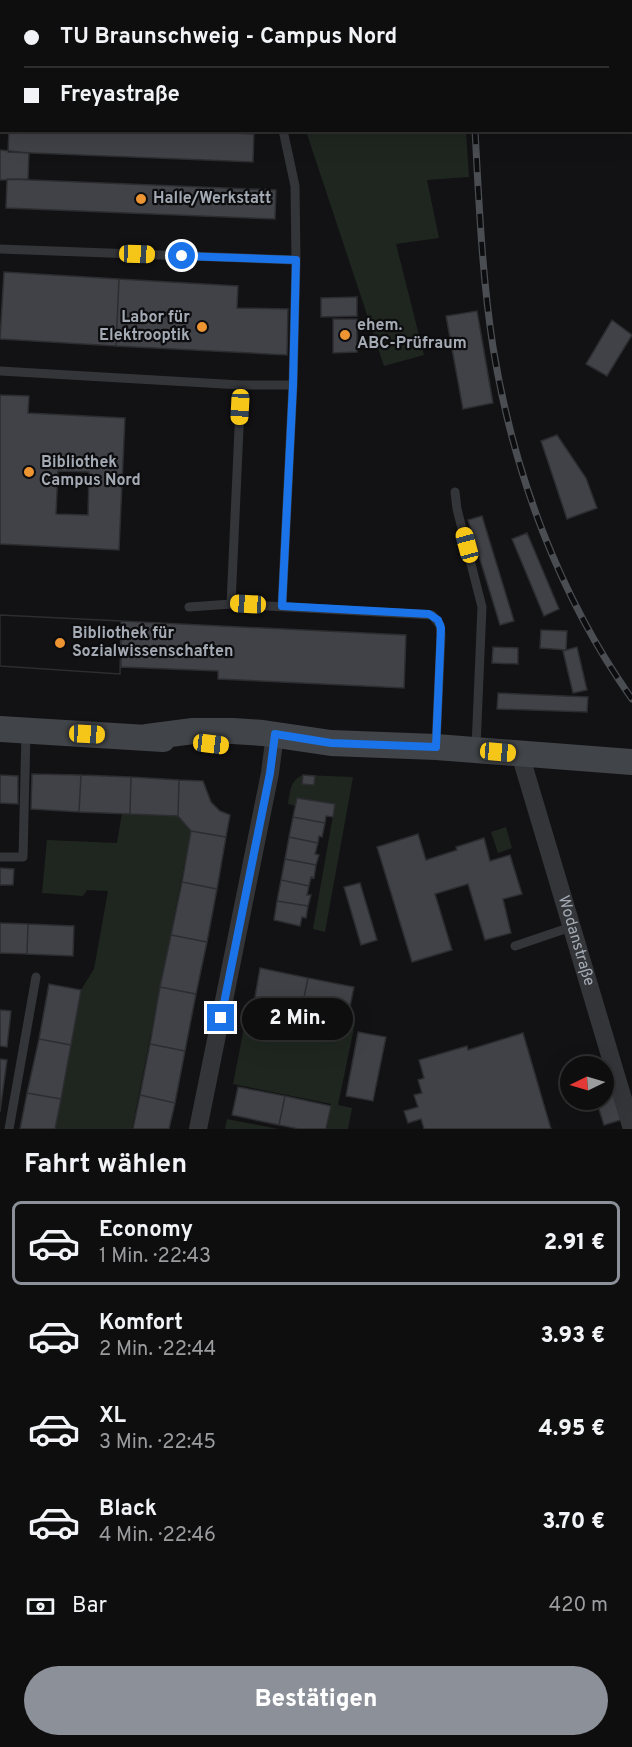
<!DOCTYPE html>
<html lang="de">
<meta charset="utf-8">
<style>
:root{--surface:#0e0e0f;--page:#1c1c1d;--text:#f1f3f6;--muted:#9b9c9e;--line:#2e2e2f;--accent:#8c9099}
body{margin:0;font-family:Overpass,sans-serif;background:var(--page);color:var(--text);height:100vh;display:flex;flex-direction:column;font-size:22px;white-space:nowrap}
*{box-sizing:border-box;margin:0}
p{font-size:20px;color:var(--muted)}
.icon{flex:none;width:33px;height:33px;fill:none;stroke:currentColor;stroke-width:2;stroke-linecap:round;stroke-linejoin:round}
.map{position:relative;height:1129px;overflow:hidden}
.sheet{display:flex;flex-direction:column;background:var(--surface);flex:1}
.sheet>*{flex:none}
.guide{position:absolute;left:0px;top:0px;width:633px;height:132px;box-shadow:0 6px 24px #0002,0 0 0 2px var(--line);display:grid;align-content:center;height:132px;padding:0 24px;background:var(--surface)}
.needle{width:39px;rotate:265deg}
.controls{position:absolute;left:560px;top:1056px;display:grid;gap:12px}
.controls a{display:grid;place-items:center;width:54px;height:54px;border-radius:50%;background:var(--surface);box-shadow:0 6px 24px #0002,0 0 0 2px var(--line);font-size:30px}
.end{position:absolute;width:27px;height:27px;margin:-14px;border:8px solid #1a73e8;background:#fff;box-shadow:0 0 0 3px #fff}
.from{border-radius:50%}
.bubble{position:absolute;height:42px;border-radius:21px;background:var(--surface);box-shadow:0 6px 24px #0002,0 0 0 2px var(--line);font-size:20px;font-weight:800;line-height:42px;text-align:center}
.car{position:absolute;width:18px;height:36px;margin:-18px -9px;border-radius:8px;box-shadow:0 0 4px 2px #0007;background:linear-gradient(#f5c518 24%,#345 0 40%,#f5c518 0 76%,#345 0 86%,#f5c518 0)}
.guide b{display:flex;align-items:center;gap:21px;height:57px;font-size:22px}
.guide b+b{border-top:2px solid var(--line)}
.guide i{width:15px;height:15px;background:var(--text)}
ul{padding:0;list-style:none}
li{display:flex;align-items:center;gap:18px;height:84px;margin:0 12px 9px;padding:0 12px;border:3px solid transparent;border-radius:9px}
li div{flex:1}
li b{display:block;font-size:22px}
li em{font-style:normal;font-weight:800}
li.selected{border-color:var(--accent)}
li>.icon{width:54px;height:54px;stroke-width:1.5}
h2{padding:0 24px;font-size:27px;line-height:72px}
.pay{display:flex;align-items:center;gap:15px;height:66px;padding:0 24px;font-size:22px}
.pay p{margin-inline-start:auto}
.button{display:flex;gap:12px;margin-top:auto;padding:12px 24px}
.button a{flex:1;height:69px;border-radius:36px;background:var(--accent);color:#fff;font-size:24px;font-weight:800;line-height:69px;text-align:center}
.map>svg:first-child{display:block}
.green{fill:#1f261f}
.building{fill:#414247;stroke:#2c2d30;stroke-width:1.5;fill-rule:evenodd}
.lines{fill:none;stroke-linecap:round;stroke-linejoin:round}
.service{stroke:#333539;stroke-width:9}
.minor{stroke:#333539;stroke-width:18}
.secondary{stroke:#414448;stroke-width:26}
.rail-casing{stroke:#4a4d52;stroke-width:7}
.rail{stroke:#0d0d0f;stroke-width:4.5;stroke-dasharray:14;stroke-linecap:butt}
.route{stroke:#1a73e8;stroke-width:8}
.poi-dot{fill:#ec9532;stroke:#0d0d0f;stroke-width:2}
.labels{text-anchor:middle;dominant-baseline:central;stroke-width:4.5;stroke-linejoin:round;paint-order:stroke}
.poi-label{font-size:16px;font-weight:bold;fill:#a4abb4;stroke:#0d0d0f;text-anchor:start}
.street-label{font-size:16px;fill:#a4abb4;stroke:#0d0d0f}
</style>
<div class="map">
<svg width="632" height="1129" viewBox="0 0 632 1129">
<rect width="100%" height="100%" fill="#121214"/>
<path class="green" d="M 262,0 L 455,0 L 455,1 L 263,2 Z
M 306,131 L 466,131 L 469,177 L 427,180 L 439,238 L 396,244 L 424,355 L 384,366 Z
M 303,775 L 353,777 L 325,932 L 313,929 L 335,804 L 297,798 L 295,806 L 288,804 C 290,792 290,780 303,775 Z
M 122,813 L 178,816 L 191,831 L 132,1129 L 55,1129 L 81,990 L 94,969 L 108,891 L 87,890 L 83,896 L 42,893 L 47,840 L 117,843 Z
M 506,827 L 512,848 L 498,853 L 491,832 Z
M 249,1002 L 355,1023 L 338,1105 L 352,1108 L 348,1129 L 327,1129 L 331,1104 L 233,1084 Z
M 227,1119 L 278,1129 L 225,1129 Z"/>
<path class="building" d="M 4,0 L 37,0 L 4,2 Z
M 9,130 L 174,130 L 254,134 L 253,162 L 8,152 Z
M 0,150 L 29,153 L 28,179 L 0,180 Z
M 7,179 L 276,190 L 275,219 L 6,208 Z
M 4,272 L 119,279 L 116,346 L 0,339 Z
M 119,279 L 238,286 L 237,308 L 288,309 L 287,355 L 116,346 Z
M 357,297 L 357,316 L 321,317 L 321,298 Z
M 477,311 L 493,403 L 463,409 L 446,316 Z
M 333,319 L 357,319 L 357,352 L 333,353 Z
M 612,320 L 632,335 L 607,376 L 586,364 Z
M 0,395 L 29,396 L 28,413 L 125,418 L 119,550 L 0,544 ZM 58,471 L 89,472 L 88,515 L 56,514 Z
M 557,435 L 586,478 L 597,508 L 567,519 L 541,441 Z
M 482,516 L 514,621 L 500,625 L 468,520 Z
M 527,533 L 559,609 L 544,616 L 512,539 Z
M 0,615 L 121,621 L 120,674 L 0,666 Z
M 0,615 L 121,621 L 120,674 L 0,666 Z
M 121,621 L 406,635 L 404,688 L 218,679 L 218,671 L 121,667 Z
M 541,630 L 567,631 L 566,650 L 540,648 Z
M 493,647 L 518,648 L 518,664 L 492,663 Z
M 577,647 L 587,690 L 573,693 L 563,651 Z
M 498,693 L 588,697 L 587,712 L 497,709 Z
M 32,774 L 81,775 L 79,812 L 31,809 Z
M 0,775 L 18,776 L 18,804 L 0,803 Z
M 81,775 L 131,777 L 130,814 L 79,812 Z
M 303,775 L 315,776 L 314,785 L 302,784 Z
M 131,777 L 179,780 L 178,816 L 130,814 Z
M 179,780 L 203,781 L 211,802 L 220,811 L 230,815 L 226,837 L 191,831 L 178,816 Z
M 297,798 L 335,804 L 333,817 L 326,816 L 325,823 L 293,817 Z
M 293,817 L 325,823 L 322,837 L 319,836 L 318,843 L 289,837 Z
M 191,831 L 226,837 L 217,889 L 182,882 Z
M 418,834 L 426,860 L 457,850 L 456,847 L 484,838 L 490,861 L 510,855 L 522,894 L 503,899 L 511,933 L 485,940 L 468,884 L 435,894 L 452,950 L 412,962 L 377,847 Z
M 289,837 L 318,843 L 315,854 L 319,855 L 316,865 L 285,859 Z
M 285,859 L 316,865 L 314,878 L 311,877 L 309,886 L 281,880 Z
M 0,868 L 14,869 L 13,885 L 0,885 Z
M 281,880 L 309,886 L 307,895 L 311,895 L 308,906 L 277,901 Z
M 182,882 L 217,889 L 207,942 L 171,935 Z
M 360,883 L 377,940 L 361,945 L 344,887 Z
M 277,901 L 308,906 L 306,918 L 302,917 L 300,926 L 274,920 Z
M 0,923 L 28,924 L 27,954 L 0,953 Z
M 28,924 L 74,926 L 73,956 L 27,954 Z
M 171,935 L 207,942 L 196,994 L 160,987 Z
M 260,968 L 308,978 L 302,1007 L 255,997 Z
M 308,978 L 354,987 L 348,1016 L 302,1007 Z
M 49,984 L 81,990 L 71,1045 L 39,1039 Z
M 160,987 L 196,994 L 185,1051 L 150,1044 Z
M 0,1010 L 11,1011 L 7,1047 L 0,1046 Z
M 358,1032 L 386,1037 L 373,1101 L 346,1096 Z
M 523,1033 L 551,1129 L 424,1129 L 421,1119 L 408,1123 L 404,1111 L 418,1107 L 414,1095 L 422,1093 L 418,1080 L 424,1078 L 419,1060 L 467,1046 L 468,1050 Z
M 39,1039 L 71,1045 L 61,1099 L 27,1093 Z
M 150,1044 L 185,1051 L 175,1103 L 140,1095 Z
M 0,1059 L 7,1060 L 0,1112 Z
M 238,1087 L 285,1096 L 279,1125 L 232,1115 Z
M 612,1091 L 621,1120 L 604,1125 L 596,1100 L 603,1100 L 603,1094 Z
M 27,1093 L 61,1099 L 55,1129 L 20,1129 Z
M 140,1095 L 175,1103 L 169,1129 L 133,1129 Z
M 285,1096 L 331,1106 L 326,1129 L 299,1129 L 279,1125 Z"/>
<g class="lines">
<path class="service" d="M 245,0 L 245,2
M 0,77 L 2,77
M 0,249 L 296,260
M 0,371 L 241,385 L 293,385
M 455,492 L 457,509 L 482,607 L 476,747
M 231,604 L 241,385
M 282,606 L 293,385 L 296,260 L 295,186 L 283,130
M 189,607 L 231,604 L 432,615 L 440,625 L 441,635 L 436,744
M 0,857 L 23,857 L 26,732
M 515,946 L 571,927
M 9,1129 L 36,977"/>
<g class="minor">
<path id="s1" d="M 520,754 L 632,1129"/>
<path d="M 198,1129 L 270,773 L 275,734"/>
</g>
<path class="secondary" d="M 0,729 L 163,739
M 147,737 L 193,731 L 233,731 L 263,733 L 331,743 L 436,747 L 632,762"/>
<g class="rail-casing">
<path id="rail" d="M 468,0 L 468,2
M 475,130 C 479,203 482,276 493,347 C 513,472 559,596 632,699"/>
</g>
<use href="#rail" class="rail"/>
</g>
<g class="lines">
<path class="route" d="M 182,256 L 296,260 L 293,385 L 282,606 L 429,614 L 438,620 L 441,628 L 436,747 L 331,743 L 275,734 L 270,773 L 221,1018"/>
</g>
<g class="poi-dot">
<circle cx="141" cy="199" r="6"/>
<circle cx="202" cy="327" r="6"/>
<circle cx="345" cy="335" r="6"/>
<circle cx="29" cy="472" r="6"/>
<circle cx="60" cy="643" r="6"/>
</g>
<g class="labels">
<g class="poi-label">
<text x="153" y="199">Halle/Werkstatt</text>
<text x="190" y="318" text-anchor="end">Labor für<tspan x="190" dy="18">Elektrooptik</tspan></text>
<text x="357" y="326">ehem.<tspan x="357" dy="18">ABC-Prüfraum</tspan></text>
<text x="41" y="463">Bibliothek<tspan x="41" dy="18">Campus Nord</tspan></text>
<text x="72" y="634">Bibliothek für<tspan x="72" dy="18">Sozialwissenschaften</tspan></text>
</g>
<g class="street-label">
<text stroke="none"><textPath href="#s1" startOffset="195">Wodanstraße</textPath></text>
</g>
</g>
</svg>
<div class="controls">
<a><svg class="needle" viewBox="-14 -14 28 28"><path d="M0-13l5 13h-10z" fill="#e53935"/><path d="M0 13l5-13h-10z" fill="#9b9c9e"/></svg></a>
</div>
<i class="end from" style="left:182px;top:256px"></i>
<i class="end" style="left:221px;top:1018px"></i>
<div class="bubble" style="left:242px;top:998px;width:111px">2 Min.</div>
<i class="car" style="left:137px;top:254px;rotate:92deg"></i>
<i class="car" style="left:240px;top:407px;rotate:183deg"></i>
<i class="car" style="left:467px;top:545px;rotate:345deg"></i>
<i class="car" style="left:248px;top:604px;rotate:273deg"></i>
<i class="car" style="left:87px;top:734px;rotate:93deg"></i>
<i class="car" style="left:211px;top:744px;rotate:97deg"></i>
<i class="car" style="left:498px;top:752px;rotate:95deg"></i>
<div class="guide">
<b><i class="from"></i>TU Braunschweig - Campus Nord</b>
<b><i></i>Freyastraße</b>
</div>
</div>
<section class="sheet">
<h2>Fahrt wählen</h2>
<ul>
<li class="selected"><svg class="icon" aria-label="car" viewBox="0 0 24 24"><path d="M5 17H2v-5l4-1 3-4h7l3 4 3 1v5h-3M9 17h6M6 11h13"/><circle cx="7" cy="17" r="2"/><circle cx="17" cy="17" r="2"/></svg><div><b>Economy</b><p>1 Min. · 22:43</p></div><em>2.91 €</em></li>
<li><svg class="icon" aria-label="car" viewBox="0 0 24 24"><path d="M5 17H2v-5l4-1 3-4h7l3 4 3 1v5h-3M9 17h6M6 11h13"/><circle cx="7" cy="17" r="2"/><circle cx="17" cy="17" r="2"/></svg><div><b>Komfort</b><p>2 Min. · 22:44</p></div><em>3.93 €</em></li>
<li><svg class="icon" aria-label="car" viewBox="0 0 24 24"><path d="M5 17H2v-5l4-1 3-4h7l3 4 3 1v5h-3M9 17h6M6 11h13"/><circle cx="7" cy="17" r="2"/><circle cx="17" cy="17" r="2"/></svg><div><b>XL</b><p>3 Min. · 22:45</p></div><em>4.95 €</em></li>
<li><svg class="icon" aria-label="car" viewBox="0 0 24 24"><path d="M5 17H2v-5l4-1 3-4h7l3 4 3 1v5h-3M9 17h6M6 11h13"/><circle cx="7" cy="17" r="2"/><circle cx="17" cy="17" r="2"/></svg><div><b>Black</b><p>4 Min. · 22:46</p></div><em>3.70 €</em></li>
</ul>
<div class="pay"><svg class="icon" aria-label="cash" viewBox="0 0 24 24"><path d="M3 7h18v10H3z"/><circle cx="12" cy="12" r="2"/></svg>Bar<p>420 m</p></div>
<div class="button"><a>Bestätigen</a></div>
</section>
